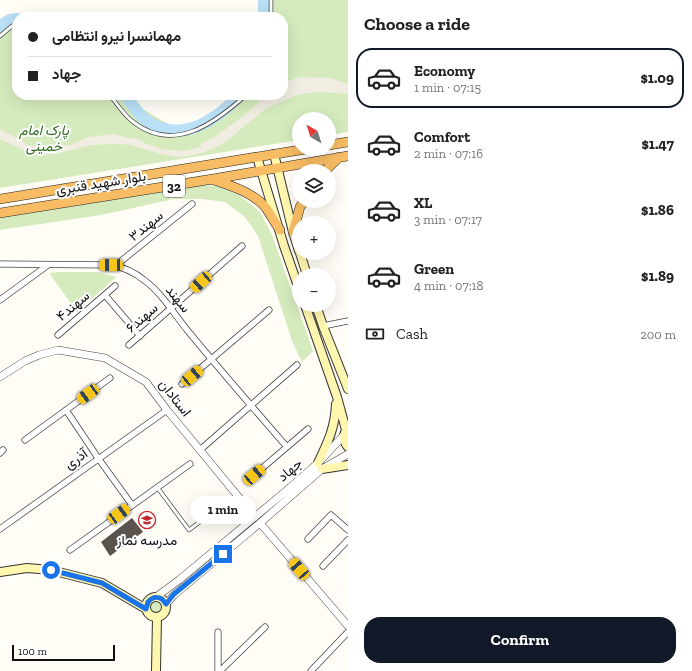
<!DOCTYPE html>
<meta charset="utf-8">
<style>
:root{--surface:#fff;--page:#f2f2f2;--text:#222;--muted:#767676;--line:#e0e0e0;--accent:#111827}
body{margin:0;font-family:"Zilla Slab",Vazirmatn,serif;background:var(--page);color:var(--text);height:100vh;display:flex;flex-direction:column;font-size:15px;white-space:nowrap}
*{box-sizing:border-box;margin:0}
p{font-size:13px;color:var(--muted)}
.icon{flex:none;width:22px;height:22px;fill:none;stroke:currentColor;stroke-width:2;stroke-linecap:round;stroke-linejoin:round}
.map{position:relative;flex:1;overflow:hidden}
.details{display:flex;flex-direction:column;background:var(--surface);width:344px}
.details>*{flex:none}
.guide{position:absolute;left:12px;top:12px;width:276px;height:88px;border-radius:16px;box-shadow:0 4px 16px #0002;display:grid;align-content:center;height:88px;padding:0 16px;background:var(--surface)}
.needle{width:26px;rotate:321deg}
.fabs{position:absolute;left:292px;top:112px;display:grid;gap:8px}
.fabs a{display:grid;place-items:center;width:44px;height:44px;border-radius:50%;background:var(--surface);box-shadow:0 4px 16px #0002;font-size:20px}
.scale{position:absolute;left:12px;bottom:10px;width:103px;box-sizing:border-box;padding-left:4px;border:2px solid #111;border-top:0;font-size:11px;line-height:14px;white-space:nowrap;color:#111;-webkit-text-stroke:3px #fff;paint-order:stroke}
.end{position:absolute;width:18px;height:18px;margin:-9px;border:5px solid #1a73e8;background:#fff;box-shadow:0 0 0 2px #fff}
.from{border-radius:50%}
.bubble{position:absolute;height:28px;border-radius:14px;background:var(--surface);box-shadow:0 4px 16px #0002;font-size:13px;font-weight:700;line-height:28px;text-align:center}
.car{position:absolute;width:12px;height:24px;margin:-12px -6px;border-radius:5px;box-shadow:0 0 3px 1px #0007;background:linear-gradient(#f5c518 24%,#345 0 40%,#f5c518 0 76%,#345 0 86%,#f5c518 0)}
.guide b{display:flex;align-items:center;gap:14px;height:38px;font-size:15px}
.guide b+b{border-top:1px solid var(--line)}
.guide i{width:10px;height:10px;background:var(--text)}
ul{padding:0;list-style:none}
li{display:flex;align-items:center;gap:12px;height:60px;margin:0 8px 6px;padding:0 8px;border:2px solid transparent;border-radius:16px}
li div{flex:1}
li b{display:block;font-size:15px}
li em{font-style:normal;font-weight:700}
li.on{border-color:var(--accent)}
li>.icon{width:36px;height:36px;stroke-width:1.5}
h2{padding:0 16px;font-size:18px;line-height:48px}
.pay{display:flex;align-items:center;gap:10px;height:44px;padding:0 16px;font-size:15px}
.pay p{margin-inline-start:auto}
.button{display:flex;gap:8px;margin-top:auto;padding:8px 16px}
.button a{flex:1;height:46px;border-radius:16px;background:var(--accent);color:#fff;font-size:16px;font-weight:700;line-height:46px;text-align:center}
main{display:flex;flex:1;min-height:0}
.map>svg:first-child{display:block}
.green{fill:#d5ebbd}
.plaza{fill:#f1ede2}
.lines{fill:none;stroke-linecap:round;stroke-linejoin:round}
.river{stroke:#b9e0f7;stroke-width:12}
.building{fill:#5a524d}
.service-casing{stroke:#444;stroke-width:4.5}
.minor-casing{stroke:#444;stroke-width:7}
.tertiary-casing{stroke:#444;stroke-width:8}
.secondary-casing{stroke:#333;stroke-width:10}
.trunk-casing{stroke:#222;stroke-width:10}
.service{stroke:#fff;stroke-width:3}
.minor{stroke:#fff;stroke-width:5.5}
.tertiary{stroke:#fff;stroke-width:7}
.secondary{stroke:#fff6b0;stroke-width:8}
.trunk{stroke:#f7bc64;stroke-width:9}
.route{stroke:#1a73e8;stroke-width:5}
.labels{text-anchor:middle;dominant-baseline:central;stroke-width:4;stroke-linejoin:round;paint-order:stroke}
.shield{fill:#fff;stroke:#585858;stroke-width:1}
.shield-label{font-size:13px;font-weight:bold;fill:#111}
.park-label{font-size:14px;font-style:italic;fill:#2f6b1f;stroke:#fff}
.street-label{font-size:14px;fill:#111;stroke:#fff}
.poi-label{font-size:14px;fill:#111;stroke:#fff}
</style>
<main>
<div class="map">
<svg width="348" height="671" viewBox="0 0 348 671">
<rect width="100%" height="100%" fill="#fffdf5"/>
<path class="green" d="M 262,0 L 348,0 L 348,132 L 329,135 L 329,119 L 299,119 L 299,140 L 0,188 L 0,30 L 15,18 L 17,18 L 17,95 L 124,95 L 136,105 L 182,132 L 233,105 L 243,95 L 283,95 L 283,17 L 262,17 Z
M 206,185 L 217,186 L 238,194 L 260,212 L 272,235 L 313,351 L 302,362 L 292,341 L 258,236 L 245,217 L 225,202 L 202,199 L 174,199 L 101,215 L 0,230 L 0,218 Z
M 61,272 L 97,272 L 116,277 L 77,312 L 49,273 Z
M148 606a8 8 0 1 1 16 0a8 8 0 1 1-16 0Z"/>
<path class="plaza" d="M 300,77 L 330,78 L 348,84 L 348,94 L 322,92 L 307,93 L 294,96 L 265,109 L 227,141 L 216,147 L 202,153 L 187,156 L 177,157 L 161,154 L 131,145 L 118,144 L 91,145 L 55,154 L 40,155 L 27,152 L 0,139 L 0,129 L 28,145 L 51,148 L 71,145 L 88,137 L 114,134 L 133,139 L 134,137 L 147,144 L 162,149 L 184,151 L 201,147 L 200,144 L 213,138 L 227,128 L 252,109 L 265,95 L 283,95 L 283,83 Z"/>
<g class="lines">
<path class="river" d="M 264,17 L 264,0
M 0,26 L 10,20 L 17,19
M 125,95 C 132,104 138,115 147,121 C 181,145 216,120 240,95"/>
</g>
<path class="building" d="M 132,518 L 143,532 L 110,556 L 101,542 Z"/>
<g class="lines">
<g class="service-casing">
<path id="service" d="M 271,0 L 271,17
M 0,36 L 12,26 L 17,25
M 110,95 C 116,103 124,115 132,121 C 173,154 214,124 246,95
M 157,487 L 189,530 L 217,509"/>
</g>
<g class="minor-casing">
<path id="minor" d="M 0,264 L 111,265 C 123,267 134,272 144,280 C 162,293 174,314 188,331 C 220,370 254,409 287,447
M 115,266 L 192,204
M 105,295 L 140,336
M 0,300 L 48,265
M 323,326 L 348,321
M 58,335 L 115,286
M 129,345 L 242,246
M 182,384 L 269,310
M 66,410 L 98,458 L 132,505
M 25,440 L 110,378
M 200,450 L 297,365
M 0,453 L 3,450
M 254,475 L 308,429
M 0,529 L 167,410
M 308,539 L 331,515 L 348,530
M 70,550 L 190,464
M 323,566 L 348,540
M 218,632 L 218,671
M 220,671 L 265,627
M 311,671 L 348,632"/>
</g>
<g class="tertiary-casing">
<path id="tertiary" d="M 0,377 L 25,361 L 39,355 L 58,350 L 105,358 L 146,382 L 167,410 L 255,517
M 260,523 L 348,626
M 156,597 L 179,580 L 286,491 L 318,463 L 344,435
M 166,604 L 174,595 L 260,523 L 322,469 L 348,454"/>
</g>
<g class="secondary-casing">
<path id="secondary" d="M 274,154 L 293,232 L 299,251
M 257,157 L 284,246 L 299,289
M 300,253 L 307,275
M 305,305 L 337,397 L 346,430
M 316,305 L 323,326 L 348,389
M 348,427 C 343,434 343,441 348,447
M 318,463 C 328,442 335,428 336,404
M 322,469 L 348,465
M 0,572 L 27,568 L 51,570 L 102,583 L 146,609
M146 607a10 10 0 1 1 20 0a10 10 0 1 1-20 0Z
M 156,671 L 157,617"/>
</g>
<g class="trunk-casing">
<path id="trunk" d="M 329,145 L 348,142
M 325,171 L 339,157
M 214,180 C 232,186 254,193 266,208 C 271,215 275,223 280,230
M 0,199 L 306,149
M 0,213 L 213,179 L 348,156
M 293,232 L 300,207 L 304,201"/>
</g>
<use href="#service" class="service"/>
<use href="#minor" class="minor"/>
<use href="#tertiary" class="tertiary"/>
<use href="#secondary" class="secondary"/>
<use href="#trunk" class="trunk"/>
</g>
<g class="lines">
<path class="route" d="M 51,570 L 102,583 L 146,609 L 148,602 C 152,597 156,596 162,599 L 166,604 L 174,594 L 223,554"/>
</g>
<defs>
<g id="school-ring" transform="scale(0.9)"><circle r="9.5" fill="#fff" stroke="#c4262e" stroke-width="1.5"/><path d="M0-5L7-2L0 1L-7-2ZM-4 1L0 2.5L4 1V4Q0 6-4 4Z" fill="#c4262e"/></g>
</defs>
<g fill-rule="evenodd">
<use href="#school-ring" x="147" y="520"/>
</g>
<g class="labels">
<rect class="shield" x="163" y="175" width="22" height="22" rx="3"/>
<g class="shield-label">
<text x="174" y="186">32</text>
</g>
<g class="park-label">
<text x="44" y="130">پارک امام<tspan x="44" dy="16">خمینی</tspan></text>
</g>
<g class="street-label">
<text transform="translate(101 183) rotate(-9)">بلوار شهید قنبری</text>
<text transform="translate(146 226) rotate(-39)">سهند۳</text>
<text transform="translate(178 299) rotate(51)">سهند</text>
<text transform="translate(73 306) rotate(-40)">سهند۴</text>
<text transform="translate(142 318) rotate(-41)">سهند۶</text>
<text transform="translate(175 398) rotate(52)">استادان</text>
<text transform="translate(76 459) rotate(-35)">آذری</text>
<text transform="translate(290 470) rotate(-41)">جهاد</text>
</g>
<g class="poi-label">
<text x="147" y="540">مدرسه نماز</text>
</g>
</g>
</svg>
<div class="fabs">
<a><svg class="needle" viewBox="-14 -14 28 28"><path d="M0-13l5 13h-10z" fill="#e53935"/><path d="M0 13l5-13h-10z" fill="#767676"/></svg></a>
<a><svg class="icon" aria-label="layers" viewBox="0 0 24 24"><path d="M12 4l9 5-9 5-9-5zM3 14l9 5 9-5"/></svg></a>
<a>+</a>
<a>−</a>
</div>
<div class="scale">100 m</div>
<i class="end from" style="left:51px;top:570px"></i>
<i class="end" style="left:223px;top:554px"></i>
<div class="bubble" style="left:190px;top:496px;width:66px">1 min</div>
<i class="car" style="left:111px;top:265px;rotate:270deg"></i>
<i class="car" style="left:201px;top:282px;rotate:228deg"></i>
<i class="car" style="left:192px;top:376px;rotate:50deg"></i>
<i class="car" style="left:88px;top:394px;rotate:234deg"></i>
<i class="car" style="left:254px;top:475px;rotate:50deg"></i>
<i class="car" style="left:119px;top:514px;rotate:54deg"></i>
<i class="car" style="left:299px;top:569px;rotate:319deg"></i>
<div class="guide">
<b><i class="from"></i>مهمانسرا نیرو انتظامی</b>
<b><i></i>جهاد</b>
</div>
</div>
<section class="details">
<h2>Choose a ride</h2>
<ul>
<li class="on"><svg class="icon" aria-label="car" viewBox="0 0 24 24"><path d="M5 17H2v-5l4-1 3-4h7l3 4 3 1v5h-3M9 17h6M6 11h13"/><circle cx="7" cy="17" r="2"/><circle cx="17" cy="17" r="2"/></svg><div><b>Economy</b><p>1 min · 07:15</p></div><em>$1.09</em></li>
<li><svg class="icon" aria-label="car" viewBox="0 0 24 24"><path d="M5 17H2v-5l4-1 3-4h7l3 4 3 1v5h-3M9 17h6M6 11h13"/><circle cx="7" cy="17" r="2"/><circle cx="17" cy="17" r="2"/></svg><div><b>Comfort</b><p>2 min · 07:16</p></div><em>$1.47</em></li>
<li><svg class="icon" aria-label="car" viewBox="0 0 24 24"><path d="M5 17H2v-5l4-1 3-4h7l3 4 3 1v5h-3M9 17h6M6 11h13"/><circle cx="7" cy="17" r="2"/><circle cx="17" cy="17" r="2"/></svg><div><b>XL</b><p>3 min · 07:17</p></div><em>$1.86</em></li>
<li><svg class="icon" aria-label="car" viewBox="0 0 24 24"><path d="M5 17H2v-5l4-1 3-4h7l3 4 3 1v5h-3M9 17h6M6 11h13"/><circle cx="7" cy="17" r="2"/><circle cx="17" cy="17" r="2"/></svg><div><b>Green</b><p>4 min · 07:18</p></div><em>$1.89</em></li>
</ul>
<div class="pay"><svg class="icon" aria-label="cash" viewBox="0 0 24 24"><path d="M3 7h18v10H3z"/><circle cx="12" cy="12" r="2"/></svg>Cash<p>200 m</p></div>
<div class="button"><a>Confirm</a></div>
</section>
</main>
